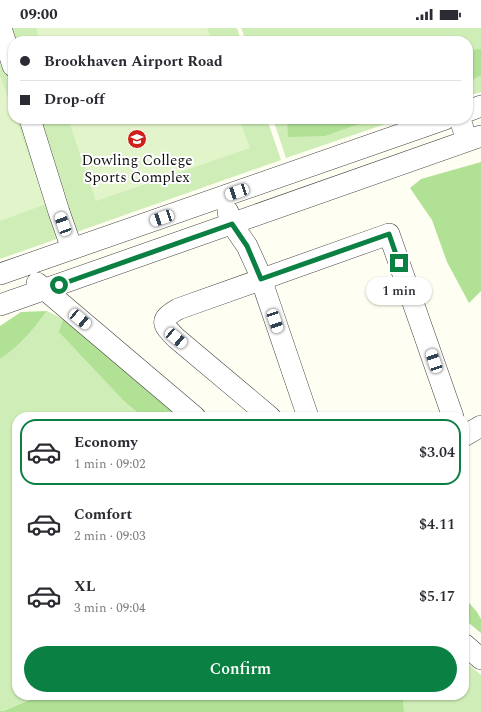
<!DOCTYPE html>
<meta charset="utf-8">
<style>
:root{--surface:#fff;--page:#f2f2f3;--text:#2b2b33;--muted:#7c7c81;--line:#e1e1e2;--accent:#0b8043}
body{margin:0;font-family:Spectral,serif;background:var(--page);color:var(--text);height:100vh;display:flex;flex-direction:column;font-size:15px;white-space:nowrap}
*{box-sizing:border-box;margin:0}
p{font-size:13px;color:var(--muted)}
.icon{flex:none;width:22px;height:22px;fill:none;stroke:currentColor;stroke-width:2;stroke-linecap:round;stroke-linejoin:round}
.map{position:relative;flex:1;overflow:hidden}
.drawer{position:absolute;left:12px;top:384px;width:457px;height:288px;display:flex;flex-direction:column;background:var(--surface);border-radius:16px;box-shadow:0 1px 3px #0004}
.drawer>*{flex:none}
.guide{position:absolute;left:8px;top:8px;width:465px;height:88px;border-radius:16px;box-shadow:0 1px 3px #0004;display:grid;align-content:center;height:88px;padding:0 12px;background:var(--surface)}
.end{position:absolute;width:18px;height:18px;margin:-9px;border:5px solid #0b8043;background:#fff;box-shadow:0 0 0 2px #fff}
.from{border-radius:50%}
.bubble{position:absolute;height:28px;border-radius:14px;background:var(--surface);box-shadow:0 1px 3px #0004;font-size:13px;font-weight:600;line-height:28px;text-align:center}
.car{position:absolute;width:12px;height:24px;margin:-12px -6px;border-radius:5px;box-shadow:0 0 3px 1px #0007;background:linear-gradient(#fff 24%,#345 0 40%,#fff 0 76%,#345 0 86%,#fff 0)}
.guide b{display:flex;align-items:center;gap:14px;height:38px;font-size:15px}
.guide b+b{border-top:1px solid var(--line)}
.guide i{width:10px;height:10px;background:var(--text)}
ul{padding:7px 0 0;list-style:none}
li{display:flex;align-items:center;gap:12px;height:66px;margin:0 8px 6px;padding:0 4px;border:2px solid transparent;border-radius:16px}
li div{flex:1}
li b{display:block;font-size:15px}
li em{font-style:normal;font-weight:600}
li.current{border-color:var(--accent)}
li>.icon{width:36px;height:36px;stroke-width:1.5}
.action{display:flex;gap:8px;margin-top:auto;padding:8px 12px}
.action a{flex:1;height:46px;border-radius:24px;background:var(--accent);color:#fff;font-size:16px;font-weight:600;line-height:46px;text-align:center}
.status{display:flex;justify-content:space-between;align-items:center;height:28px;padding:0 20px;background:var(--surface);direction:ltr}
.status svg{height:11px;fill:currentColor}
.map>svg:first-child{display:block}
.green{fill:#cfeeb7}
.forest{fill:#b0e194}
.pitch{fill:#e2f4ca}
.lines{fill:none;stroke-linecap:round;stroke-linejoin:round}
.minor-casing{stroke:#424242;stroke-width:22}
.minor{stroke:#fff;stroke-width:21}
.route{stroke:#0b8043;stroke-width:5}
.labels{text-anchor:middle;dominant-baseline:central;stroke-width:4;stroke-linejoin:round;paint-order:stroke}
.poi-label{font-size:15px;fill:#0f0f0f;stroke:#fff}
</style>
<div class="status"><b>09:00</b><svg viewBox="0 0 49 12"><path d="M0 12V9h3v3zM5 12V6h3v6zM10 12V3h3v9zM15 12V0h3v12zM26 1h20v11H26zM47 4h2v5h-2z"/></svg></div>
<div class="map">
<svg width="481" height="684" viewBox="0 0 481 684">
<rect width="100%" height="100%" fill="#fffef2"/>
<path class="green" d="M 0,0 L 237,0 L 241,13 L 13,13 L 13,91 L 267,91 L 281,132 L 0,231 Z
M 241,0 L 481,0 L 481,64 L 468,68 L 468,13 L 246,13 Z
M 273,91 L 400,91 L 286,130 Z
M 47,283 L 63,291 L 126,375 L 143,389 L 17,389 L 17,667 L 41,667 L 2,683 L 0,683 L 0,331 C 21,317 32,303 47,283 Z
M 464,632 L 481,647 L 481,684 L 404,684 L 403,667 L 464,667 Z"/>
<path class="forest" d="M 481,21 L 481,47 L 468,54 L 468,22 Z
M 287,91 L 373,91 L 325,108 L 288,109 Z
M 481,134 L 481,263 L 469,275 L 447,234 L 432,192 L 410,160 L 421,151 Z
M 47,283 C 32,303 21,317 0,331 L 0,298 L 21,284 Z
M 63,291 L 181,389 L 143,389 L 126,375 L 59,304 Z
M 464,569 L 477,584 L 481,591 L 481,605 L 464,591 Z
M 41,667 L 403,667 L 404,684 L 0,684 L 0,683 L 3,683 Z"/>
<path class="pitch" d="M 36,0 L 207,0 L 212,13 L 40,13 Z
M 0,47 L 13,83 L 13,91 L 16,91 L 46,176 L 0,193 Z
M 68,91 L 239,91 L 250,120 L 96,173 Z"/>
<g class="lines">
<g class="minor-casing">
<path id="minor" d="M 1,0 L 13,38
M 468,83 L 481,78
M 30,91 L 59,184 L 72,221
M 460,91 L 467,113
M 228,184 L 232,196 L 247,218 L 258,242 L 308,389
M 0,246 L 445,91
M 37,255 L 195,389
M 0,277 L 481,108
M 270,389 L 176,310 C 162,296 159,292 178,281 L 389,206 L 453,389
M 464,408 L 481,398
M 464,616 L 481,631"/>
</g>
<use href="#minor" class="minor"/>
</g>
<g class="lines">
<path class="route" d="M 59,257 L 232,196 L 247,218 L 261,251 L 389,206 L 399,235"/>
</g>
<defs>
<g id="university-disc" transform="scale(1)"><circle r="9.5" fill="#ce2019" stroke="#fff"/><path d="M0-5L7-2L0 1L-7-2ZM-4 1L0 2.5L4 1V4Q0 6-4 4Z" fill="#fff"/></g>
</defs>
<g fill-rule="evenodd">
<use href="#university-disc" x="137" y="111"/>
</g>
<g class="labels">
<g class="poi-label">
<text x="137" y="132">Dowling College<tspan x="137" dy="17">Sports Complex</tspan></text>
</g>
</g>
</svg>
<i class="end from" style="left:59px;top:257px"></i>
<i class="end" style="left:399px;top:235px"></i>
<div class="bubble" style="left:366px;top:249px;width:66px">1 min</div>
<i class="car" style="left:237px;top:164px;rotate:251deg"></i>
<i class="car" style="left:162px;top:190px;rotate:251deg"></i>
<i class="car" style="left:63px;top:196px;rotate:340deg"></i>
<i class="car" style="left:80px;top:291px;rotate:130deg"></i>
<i class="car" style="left:275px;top:293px;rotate:161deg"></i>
<i class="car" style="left:176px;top:310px;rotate:130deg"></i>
<i class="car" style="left:434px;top:333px;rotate:341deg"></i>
<div class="guide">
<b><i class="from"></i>Brookhaven Airport Road</b>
<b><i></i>Drop-off</b>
</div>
<section class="drawer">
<ul>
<li class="current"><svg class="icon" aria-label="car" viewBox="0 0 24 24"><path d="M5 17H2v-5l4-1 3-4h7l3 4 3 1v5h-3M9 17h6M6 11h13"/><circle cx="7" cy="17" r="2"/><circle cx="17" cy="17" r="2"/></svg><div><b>Economy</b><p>1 min · 09:02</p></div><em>$3.04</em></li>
<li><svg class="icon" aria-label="car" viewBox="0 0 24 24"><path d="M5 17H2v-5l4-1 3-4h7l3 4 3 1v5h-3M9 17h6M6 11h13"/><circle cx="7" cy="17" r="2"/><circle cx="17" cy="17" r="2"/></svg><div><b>Comfort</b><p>2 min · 09:03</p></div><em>$4.11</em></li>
<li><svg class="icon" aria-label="car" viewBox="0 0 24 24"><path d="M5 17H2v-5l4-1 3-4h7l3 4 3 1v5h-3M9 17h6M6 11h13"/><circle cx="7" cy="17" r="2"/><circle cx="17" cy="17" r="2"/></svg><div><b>XL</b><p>3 min · 09:04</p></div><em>$5.17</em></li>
</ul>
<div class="action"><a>Confirm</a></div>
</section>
</div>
